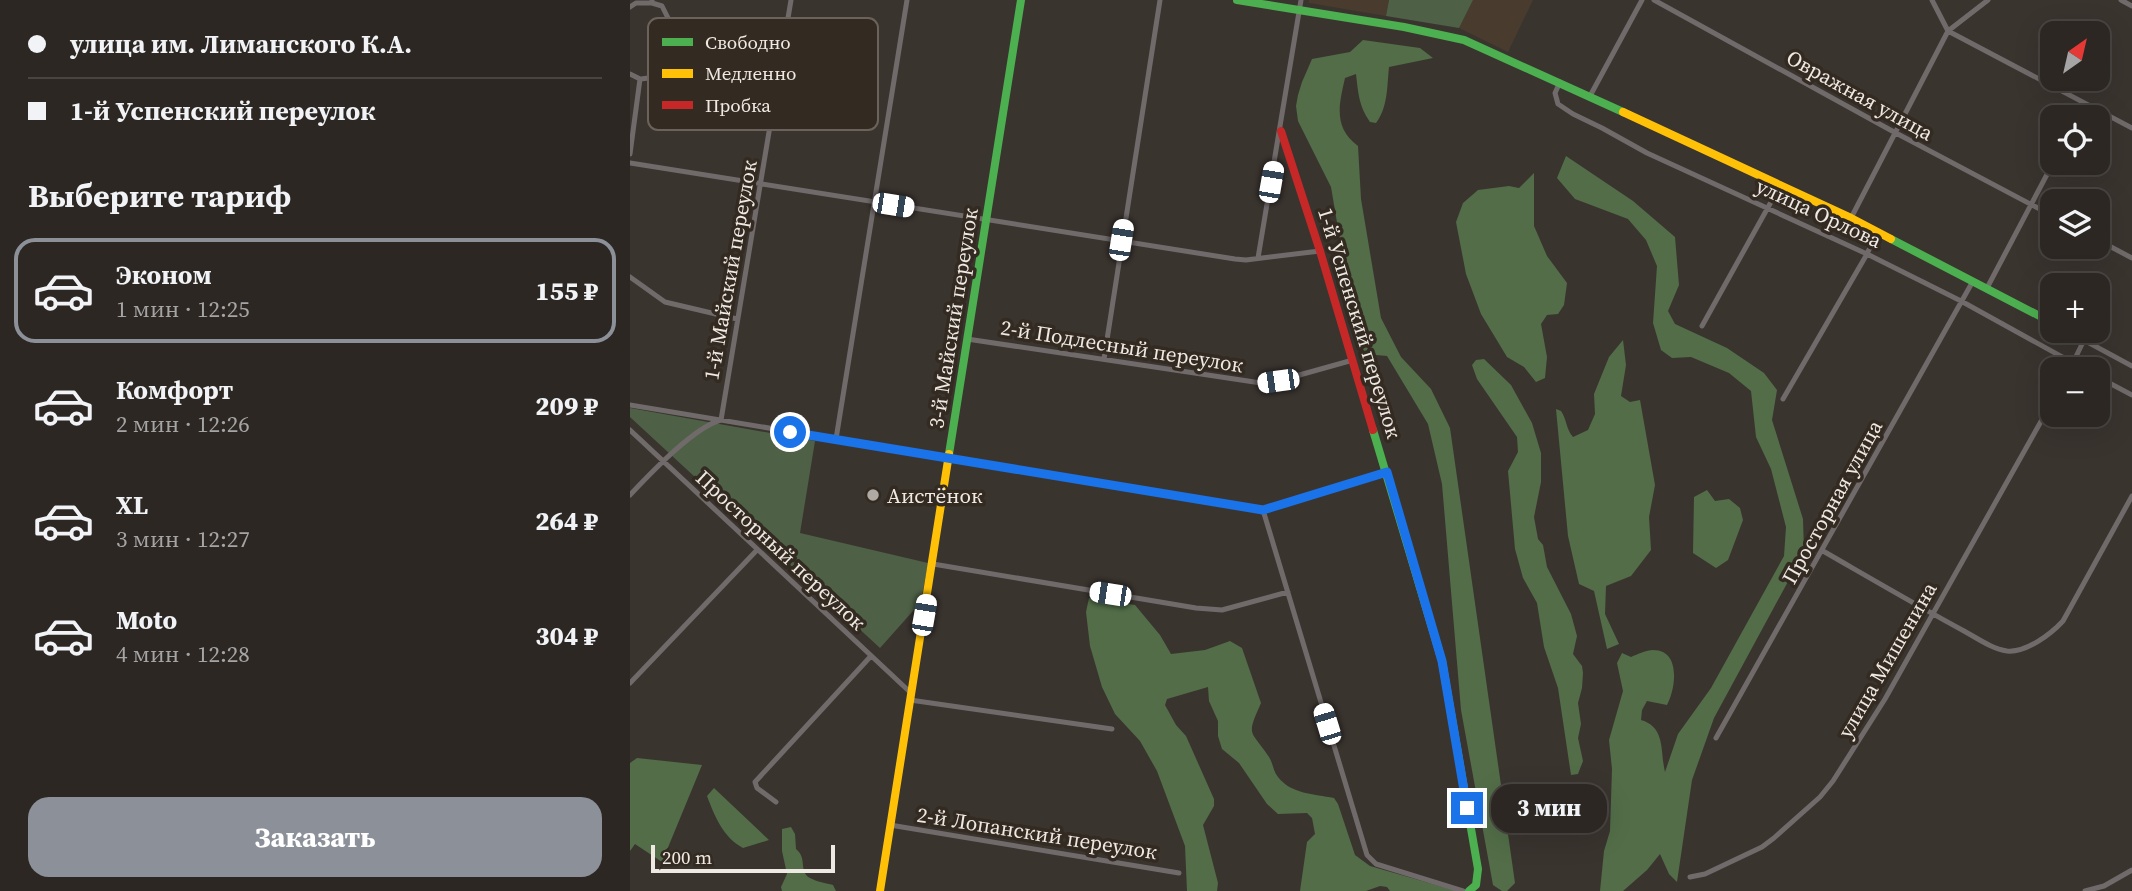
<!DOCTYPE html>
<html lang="ru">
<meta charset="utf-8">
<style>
:root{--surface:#2c2723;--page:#383330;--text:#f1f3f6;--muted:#a6a5a6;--line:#484441;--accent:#8c9099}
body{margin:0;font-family:"Source Serif 4",serif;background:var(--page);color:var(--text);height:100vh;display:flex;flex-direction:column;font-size:26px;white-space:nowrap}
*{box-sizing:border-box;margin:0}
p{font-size:23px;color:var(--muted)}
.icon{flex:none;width:38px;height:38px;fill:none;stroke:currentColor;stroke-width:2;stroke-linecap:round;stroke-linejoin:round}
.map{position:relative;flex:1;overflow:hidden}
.side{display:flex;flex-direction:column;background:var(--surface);width:630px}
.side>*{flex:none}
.banner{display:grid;align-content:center;height:154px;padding:0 28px;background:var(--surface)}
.needle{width:46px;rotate:34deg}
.tools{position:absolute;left:1410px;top:21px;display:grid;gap:14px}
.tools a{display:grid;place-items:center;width:70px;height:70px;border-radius:14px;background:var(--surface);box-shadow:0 7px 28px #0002,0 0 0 2px var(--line);font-size:35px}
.scale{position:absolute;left:21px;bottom:18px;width:184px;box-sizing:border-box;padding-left:7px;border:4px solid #efe9e3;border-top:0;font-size:19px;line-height:24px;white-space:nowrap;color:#efe9e3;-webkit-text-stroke:5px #332a21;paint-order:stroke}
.end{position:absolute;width:32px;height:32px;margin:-16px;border:9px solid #1a73e8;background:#fff;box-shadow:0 0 0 4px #fff}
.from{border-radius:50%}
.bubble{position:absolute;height:49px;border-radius:21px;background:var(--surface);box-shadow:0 7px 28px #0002,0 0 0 2px var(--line);font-size:23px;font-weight:800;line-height:49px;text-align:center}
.car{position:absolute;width:21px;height:42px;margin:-21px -10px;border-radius:9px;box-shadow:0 0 5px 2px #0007;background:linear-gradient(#fff 24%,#345 0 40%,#fff 0 76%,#345 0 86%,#fff 0)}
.banner b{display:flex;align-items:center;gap:24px;height:66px;font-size:26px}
.banner b+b{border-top:2px solid var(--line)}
.banner i{width:18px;height:18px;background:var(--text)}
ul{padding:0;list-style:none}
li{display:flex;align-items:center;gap:21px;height:105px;margin:0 14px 10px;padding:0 14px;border:4px solid transparent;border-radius:21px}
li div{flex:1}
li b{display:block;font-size:26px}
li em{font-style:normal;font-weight:800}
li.current{border-color:var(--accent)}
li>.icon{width:63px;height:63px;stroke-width:1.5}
h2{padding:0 28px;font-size:32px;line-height:84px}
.button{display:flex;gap:14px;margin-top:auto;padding:14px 28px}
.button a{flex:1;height:80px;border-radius:21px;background:var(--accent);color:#fff;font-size:28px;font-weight:800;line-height:80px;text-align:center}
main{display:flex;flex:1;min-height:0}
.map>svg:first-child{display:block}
.built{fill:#493c2e}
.green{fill:#4e6146}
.forest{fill:#526d48}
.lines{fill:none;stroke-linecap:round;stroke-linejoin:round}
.street{stroke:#716a6b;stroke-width:5}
.fast{stroke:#4caf50;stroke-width:8}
.slow{stroke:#ffc107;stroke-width:8}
.jam{stroke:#c62828;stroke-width:8}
.route{stroke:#1a73e8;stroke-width:9}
.poi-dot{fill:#b0aaa4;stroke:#332a21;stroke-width:2.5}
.labels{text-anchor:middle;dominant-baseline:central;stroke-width:7;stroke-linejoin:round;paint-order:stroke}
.street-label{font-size:21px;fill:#efe9e3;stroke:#332a21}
.poi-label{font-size:21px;fill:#efe9e3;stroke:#332a21;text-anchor:start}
.key{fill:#332a21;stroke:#6b635b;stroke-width:2}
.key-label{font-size:19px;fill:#efe9e3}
</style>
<main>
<section class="side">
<div class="banner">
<b><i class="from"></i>улица им. Лиманского К.А.</b>
<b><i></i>1-й Успенский переулок</b>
</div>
<h2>Выберите тариф</h2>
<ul>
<li class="current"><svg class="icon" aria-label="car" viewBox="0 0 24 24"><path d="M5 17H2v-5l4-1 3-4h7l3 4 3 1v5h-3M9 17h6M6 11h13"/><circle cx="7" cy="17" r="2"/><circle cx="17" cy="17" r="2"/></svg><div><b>Эконом</b><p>1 мин · 12:25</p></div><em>155 ₽</em></li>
<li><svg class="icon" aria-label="car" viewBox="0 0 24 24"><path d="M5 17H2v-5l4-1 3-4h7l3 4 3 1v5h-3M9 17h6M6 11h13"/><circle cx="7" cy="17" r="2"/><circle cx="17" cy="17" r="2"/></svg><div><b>Комфорт</b><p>2 мин · 12:26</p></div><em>209 ₽</em></li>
<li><svg class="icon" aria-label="car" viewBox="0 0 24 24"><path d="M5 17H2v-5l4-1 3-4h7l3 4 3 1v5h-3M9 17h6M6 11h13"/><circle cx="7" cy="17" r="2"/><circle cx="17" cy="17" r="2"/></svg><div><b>XL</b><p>3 мин · 12:27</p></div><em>264 ₽</em></li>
<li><svg class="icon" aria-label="car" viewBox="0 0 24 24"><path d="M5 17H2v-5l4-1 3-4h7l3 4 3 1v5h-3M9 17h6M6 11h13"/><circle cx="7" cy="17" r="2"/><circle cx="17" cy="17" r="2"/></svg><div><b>Moto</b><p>4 мин · 12:28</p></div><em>304 ₽</em></li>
</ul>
<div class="button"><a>Заказать</a></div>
</section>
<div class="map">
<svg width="1502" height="891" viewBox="0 0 1502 891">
<rect width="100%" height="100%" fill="#3a342f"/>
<path class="built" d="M 679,0 L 759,0 L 756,16 L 679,3 Z
M 843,0 L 903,0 L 878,52 L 829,28 Z"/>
<path class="green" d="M 759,0 L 843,0 L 829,28 L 756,16 Z
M 0,408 L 185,441 L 170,533 L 298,563 L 291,602 L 250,648 L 0,417 Z"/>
<path class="forest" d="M 733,40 L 790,48 L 803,58 L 759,67 C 757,86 758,107 746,123 L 740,122 C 729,107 728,92 726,74 L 715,78 C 709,105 703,127 728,146 L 731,199 L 751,318 L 771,357 L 801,389 L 820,428 L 885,883 L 877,891 L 872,891 L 863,885 L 831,710 L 812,484 L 798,424 L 757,356 L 735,354 L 725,328 L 701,187 L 668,121 L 666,106 L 668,95 L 672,82 L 682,59 L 720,52 Z
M 936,156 L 1003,201 L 1045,237 L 1049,285 L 1038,311 L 1045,324 L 1097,348 L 1134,373 L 1147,390 L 1142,420 L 1173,519 L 1174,552 L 1084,718 L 1062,780 L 1047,882 L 1039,874 L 1030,854 L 1017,870 L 993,891 L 970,891 L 974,851 L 980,831 L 982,769 L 979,740 L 993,691 L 987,663 L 992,653 L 1001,657 C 1008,654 1016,650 1023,650 C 1051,650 1046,688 1037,705 L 1017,701 L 1012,710 L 1011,720 C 1036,727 1030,752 1035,772 L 1048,734 L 1081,688 L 1154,556 L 1156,527 L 1141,469 L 1126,437 L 1121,391 L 1099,373 L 1061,357 L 1042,358 L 1031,350 L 1023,323 L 1027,266 L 1016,240 L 998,219 L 945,199 L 927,178 Z
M 904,173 L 904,226 L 917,256 L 937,283 L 934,305 L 928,314 L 917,315 L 911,324 L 917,357 L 915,378 L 906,382 L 894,367 L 877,357 L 851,314 L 836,274 L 826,222 L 833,203 L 848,190 L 879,186 L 889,188 Z
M 993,340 L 996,365 L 991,396 L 1000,402 L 1010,400 L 1025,485 L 1019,517 L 1021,550 L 1001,576 L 976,586 L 975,614 L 989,644 L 977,649 L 964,591 L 949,584 L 938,536 L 926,409 L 931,411 C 937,420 936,429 943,437 L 958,430 L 965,414 L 964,394 L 979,357 Z
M 854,359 L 881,385 L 902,423 L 911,453 L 911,482 L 904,517 L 908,539 L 913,545 L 917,567 L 941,614 L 947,636 L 943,654 L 952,666 L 953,673 L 952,688 L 948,703 L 951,724 L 948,738 L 953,761 L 948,774 L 941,775 L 928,688 L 914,647 L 907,603 L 893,578 L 885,549 L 878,471 L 888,452 L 887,437 L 847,379 L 842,365 L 846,360 Z
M 1077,490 L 1085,501 L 1099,499 L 1110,508 L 1113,520 L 1098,560 L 1086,568 L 1063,553 L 1064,497 Z
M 459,598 L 505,605 L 530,635 L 541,654 L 575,650 L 600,641 L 612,648 L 631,703 C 616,737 620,729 639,757 C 643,763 643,771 648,777 C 661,794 684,794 704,798 L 708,804 L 725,855 L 740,866 L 827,891 L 760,891 L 757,887 L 750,886 L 736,891 L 670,891 L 677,842 L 685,834 L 682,818 L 677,813 L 648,814 L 637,804 L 609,763 L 592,749 L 588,736 L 588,721 L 579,701 L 578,687 L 537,699 L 535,705 L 546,725 L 556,736 L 584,799 L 584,806 L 573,825 L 588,883 L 587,891 L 557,891 L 555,846 L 527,771 L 510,741 L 485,714 L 472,687 L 460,646 L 456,612 Z
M 7,758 L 72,765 L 32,862 L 5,844 L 0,851 L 0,763 Z
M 84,788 L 139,840 L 113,848 C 93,837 85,817 77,796 Z
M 161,827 L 165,834 L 166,849 C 178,859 168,871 180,878 C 187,882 196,883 203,885 L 206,891 L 152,891 L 151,887 L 157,874 L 152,851 L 152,829 Z"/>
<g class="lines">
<path class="street" d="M 1024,0 L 1264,132 L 1423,216
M 1302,0 L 1318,31 L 1502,128
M 1491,0 L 1502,6
M 0,7 L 6,3 L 22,3
M 0,74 L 10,79
M 930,82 L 925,93 L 928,104 L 943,114 L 972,128 L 1017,153 L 1237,254 L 1331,301 L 1454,369
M 960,96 L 1012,0
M 1448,117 L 1455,104
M 0,154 L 10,79 C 20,78 29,78 34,69 L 38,18 L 32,6 L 22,3 L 22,0
M 0,163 L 605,259 L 616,260 L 690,251
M 1221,218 L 1318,31 L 1358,0
M 1468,240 L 1502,258
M 628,258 L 671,0
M 0,277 L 35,302 L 107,319
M 1357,288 L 1423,163
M 1072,326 L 1151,184
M 1437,331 L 1502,366
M 337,339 L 631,383 L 648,381 L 723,360
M 474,359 L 530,0
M 1440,369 L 1454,340
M 1468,377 L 1502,395
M 1153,399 L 1237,254 L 1247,232
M 0,405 L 633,510 L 757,472
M 0,430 L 281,693
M 206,439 L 277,0
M 0,495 C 20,474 64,427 91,420 L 161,0
M 633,510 L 737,855 L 746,864 L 833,891
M 1193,551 C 1240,578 1286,605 1334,631 C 1347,638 1362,649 1377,651 C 1396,653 1421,634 1433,621 L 1502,496
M 303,564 L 566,608 L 592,610 L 658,592
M 0,683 L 127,550
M 280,700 L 482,729
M 1086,738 L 1343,281
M 146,802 L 127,788 L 125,782 L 241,656
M 260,825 L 549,873
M 1060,877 L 1075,874 L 1132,847 L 1144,838 L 1190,797 L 1203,781 L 1255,699 L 1423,400
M 1455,891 L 1474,886 L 1502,870"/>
<path class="fast" d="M 607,0 L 774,27 L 834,40 L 993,112
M 1261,239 L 1423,323
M 743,430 L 812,661 L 848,869 L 846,885 L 839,891
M 319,454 L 391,0"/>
<path class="slow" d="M 993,112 L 1221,218 L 1261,239
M 250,891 L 319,454"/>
<path class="jam" d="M 651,131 L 690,251 L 743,430"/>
</g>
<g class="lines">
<path class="route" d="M 160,432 L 633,510 L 757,472 L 812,661 L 837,808"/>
</g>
<circle class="poi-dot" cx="243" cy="495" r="7"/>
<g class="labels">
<g class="street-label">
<text transform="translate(1230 95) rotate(29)">Овражная улица</text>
<text transform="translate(1189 213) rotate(25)">улица Орлова</text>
<text transform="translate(100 270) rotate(-80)">1-й Майский переулок</text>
<text transform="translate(323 318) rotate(-81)">3-й Майский переулок</text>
<text transform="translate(730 323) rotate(73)">1-й Успенский переулок</text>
<text transform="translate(492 346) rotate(9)">2-й Подлесный переулок</text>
<text transform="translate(1202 502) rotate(-61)">Просторная улица</text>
<text transform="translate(151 550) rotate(43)">Просторный переулок</text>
<text transform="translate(1257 660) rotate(-60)">улица Мишенина</text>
<text transform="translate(407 833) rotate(9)">2-й Лопанский переулок</text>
</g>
<g class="poi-label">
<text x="257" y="495">Аистёнок</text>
</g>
</g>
<rect x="18" y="18" width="230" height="112" rx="10" class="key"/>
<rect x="32" y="38" width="31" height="8" fill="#4caf50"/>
<rect x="32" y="69" width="31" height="9" fill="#ffc107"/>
<rect x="32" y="101" width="31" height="8" fill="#c62828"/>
<g class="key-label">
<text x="75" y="49">Свободно</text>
<text x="75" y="80">Медленно</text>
<text x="75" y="112">Пробка</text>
</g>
</svg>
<div class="tools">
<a><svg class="needle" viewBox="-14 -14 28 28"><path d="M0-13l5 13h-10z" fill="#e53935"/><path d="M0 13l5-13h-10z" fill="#a6a5a6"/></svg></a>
<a><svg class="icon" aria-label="locate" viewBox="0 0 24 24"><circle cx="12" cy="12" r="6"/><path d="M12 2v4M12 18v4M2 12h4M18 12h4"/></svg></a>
<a><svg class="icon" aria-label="layers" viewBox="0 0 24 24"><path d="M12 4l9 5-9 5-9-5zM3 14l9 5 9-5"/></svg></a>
<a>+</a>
<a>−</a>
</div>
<div class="scale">200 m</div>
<i class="end from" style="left:160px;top:432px"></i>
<i class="end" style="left:837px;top:808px"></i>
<div class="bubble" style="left:861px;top:784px;width:116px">3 мин</div>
<i class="car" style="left:641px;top:182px;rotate:10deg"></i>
<i class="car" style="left:263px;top:205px;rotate:99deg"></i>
<i class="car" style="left:491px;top:240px;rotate:9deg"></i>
<i class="car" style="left:648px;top:381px;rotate:262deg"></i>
<i class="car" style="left:480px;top:594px;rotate:279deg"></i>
<i class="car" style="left:294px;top:615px;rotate:10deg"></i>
<i class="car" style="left:697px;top:724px;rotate:343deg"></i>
</div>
</main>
